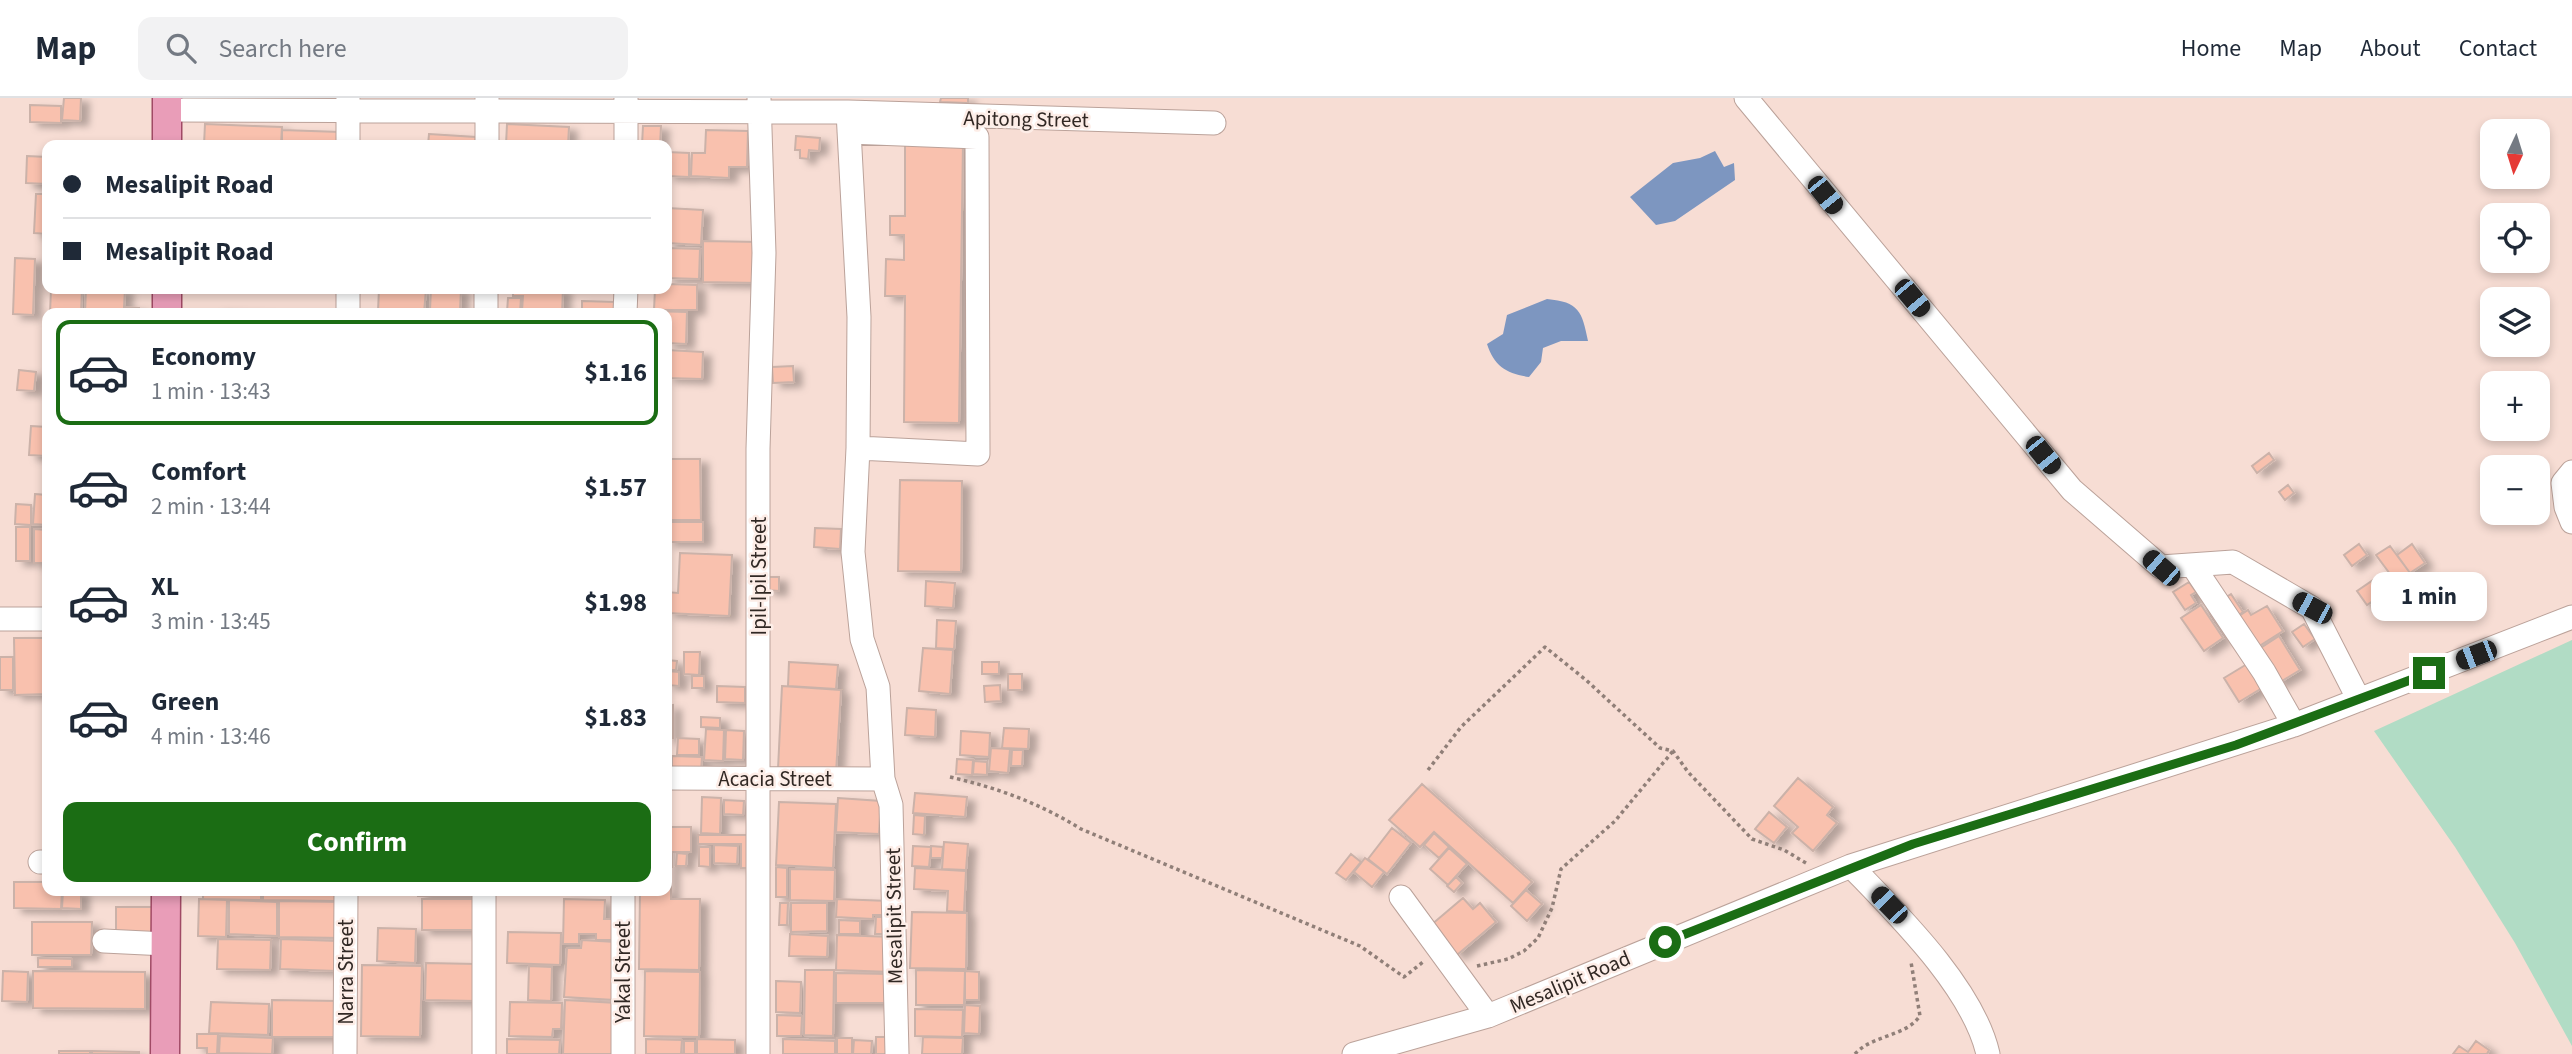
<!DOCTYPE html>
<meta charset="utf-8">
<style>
:root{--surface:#fff;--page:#f2f2f3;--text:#1f2937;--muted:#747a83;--line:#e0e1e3;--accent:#1b6d14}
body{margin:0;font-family:"Source Sans 3",sans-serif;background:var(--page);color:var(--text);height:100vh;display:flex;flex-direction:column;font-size:26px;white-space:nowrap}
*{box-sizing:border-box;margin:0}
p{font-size:23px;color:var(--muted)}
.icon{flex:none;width:38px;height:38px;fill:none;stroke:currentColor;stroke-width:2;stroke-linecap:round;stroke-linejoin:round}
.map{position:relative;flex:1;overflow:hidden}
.sheet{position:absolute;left:42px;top:210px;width:630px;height:588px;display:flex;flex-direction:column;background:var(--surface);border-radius:14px;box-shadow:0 4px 10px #0003}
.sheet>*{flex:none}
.hud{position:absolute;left:42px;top:42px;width:630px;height:154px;border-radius:14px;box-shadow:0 4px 10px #0003;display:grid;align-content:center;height:154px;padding:0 21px;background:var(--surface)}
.needle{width:46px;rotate:184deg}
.buttons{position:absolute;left:2480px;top:21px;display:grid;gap:14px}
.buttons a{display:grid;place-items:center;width:70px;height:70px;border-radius:14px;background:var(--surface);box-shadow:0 4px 10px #0003;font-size:35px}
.end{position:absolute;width:32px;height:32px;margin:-16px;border:9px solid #1b6d14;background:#fff;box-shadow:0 0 0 4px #fff}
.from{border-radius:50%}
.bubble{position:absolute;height:49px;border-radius:14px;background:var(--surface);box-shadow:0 4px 10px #0003;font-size:23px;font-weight:700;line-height:49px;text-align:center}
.car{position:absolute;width:21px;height:42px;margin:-21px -10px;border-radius:9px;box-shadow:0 0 5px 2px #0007;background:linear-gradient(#222 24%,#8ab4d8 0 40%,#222 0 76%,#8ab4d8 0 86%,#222 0)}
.hud b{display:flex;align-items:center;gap:24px;height:66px;font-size:26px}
.hud b+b{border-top:2px solid var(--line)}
.hud i{width:18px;height:18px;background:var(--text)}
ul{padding:12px 0 0;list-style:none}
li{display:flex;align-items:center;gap:21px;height:105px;margin:0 14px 10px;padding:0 7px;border:4px solid transparent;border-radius:14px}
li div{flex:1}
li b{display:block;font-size:26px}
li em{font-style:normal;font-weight:700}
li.current{border-color:var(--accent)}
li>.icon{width:63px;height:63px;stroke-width:1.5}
.cta{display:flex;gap:14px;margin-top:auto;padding:14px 21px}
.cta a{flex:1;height:80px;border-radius:14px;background:var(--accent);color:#fff;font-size:28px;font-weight:700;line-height:80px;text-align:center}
header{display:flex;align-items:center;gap:42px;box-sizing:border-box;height:98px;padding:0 35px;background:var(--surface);border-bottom:2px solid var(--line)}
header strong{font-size:33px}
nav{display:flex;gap:38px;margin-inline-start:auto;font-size:24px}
.search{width:490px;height:63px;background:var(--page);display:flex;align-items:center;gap:18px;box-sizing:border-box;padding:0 24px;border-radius:14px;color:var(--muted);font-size:26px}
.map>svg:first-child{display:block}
.green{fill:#b1dcc5}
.water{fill:#7d96c0}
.building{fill:#f9c1ae;stroke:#cbb2a9;stroke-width:2;filter:url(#shadow)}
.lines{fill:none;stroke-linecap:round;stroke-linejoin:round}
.minor-casing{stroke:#bba29a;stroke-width:25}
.major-casing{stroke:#a04a65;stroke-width:31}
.path{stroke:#907f78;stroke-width:3.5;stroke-dasharray:3.5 3.5;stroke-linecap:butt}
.minor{stroke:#fff;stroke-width:23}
.major{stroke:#e99db8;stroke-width:28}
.route{stroke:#1b6d14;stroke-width:9}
.labels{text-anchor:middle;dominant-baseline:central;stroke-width:5;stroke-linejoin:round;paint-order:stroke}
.street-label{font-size:21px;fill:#312824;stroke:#fdede7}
</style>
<header>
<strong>Map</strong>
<div class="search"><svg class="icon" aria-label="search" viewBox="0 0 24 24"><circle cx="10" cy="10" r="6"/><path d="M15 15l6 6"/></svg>Search here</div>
<nav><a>Home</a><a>Map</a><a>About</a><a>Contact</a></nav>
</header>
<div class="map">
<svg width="2572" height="956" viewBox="0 0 2572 956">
<defs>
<filter id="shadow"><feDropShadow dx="8" dy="4.5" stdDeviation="3.5" flood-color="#0004"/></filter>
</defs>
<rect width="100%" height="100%" fill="#f7ddd4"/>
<path class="green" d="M 2572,542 L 2572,948 L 2515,845 L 2455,749 L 2374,633 Z"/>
<path class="water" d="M 1715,53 L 1724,69 L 1734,65 L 1735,82 L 1675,123 L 1656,127 L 1630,99 L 1673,65 L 1700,60 Z
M 1547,201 C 1579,204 1582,213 1588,243 L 1561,243 L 1543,250 L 1541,264 L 1529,279 C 1507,276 1494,268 1487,246 L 1503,236 L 1507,217 Z"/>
<path class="building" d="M 64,0 L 81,0 L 80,23 L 62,22 Z
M 941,0 L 968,0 L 968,5 L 940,4 Z
M 30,7 L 61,8 L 61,25 L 30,24 Z
M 205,26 L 282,29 L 281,47 L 204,47 Z
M 507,26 L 569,29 L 568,47 L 506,47 Z
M 643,28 L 661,28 L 660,47 L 642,47 Z
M 282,32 L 340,34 L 339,47 L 282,47 Z
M 706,32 L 748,33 L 747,69 L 729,69 L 729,80 L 691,78 L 692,55 L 705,55 Z
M 429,36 L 476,39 L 475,47 L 428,47 Z
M 796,38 L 820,40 L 819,53 L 809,52 L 808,61 L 800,60 L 800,52 L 795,52 Z
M 905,42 L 963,43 L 959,325 L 904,324 L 905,198 L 885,198 L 886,161 L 904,162 L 904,137 L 890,137 L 890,118 L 905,118 Z
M 667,54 L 689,55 L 689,79 L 667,78 Z
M 27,58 L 47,59 L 47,86 L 26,85 Z
M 36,96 L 47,96 L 47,136 L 34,135 Z
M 667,110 L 703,112 L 701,147 L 667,145 Z
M 703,143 L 759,144 L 759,185 L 703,184 Z
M 667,150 L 700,151 L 699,181 L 667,180 Z
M 15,160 L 35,161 L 33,217 L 13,216 Z
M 667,186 L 697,187 L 697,212 L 654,212 L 655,191 L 667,191 Z
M 51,191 L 82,191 L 81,215 L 50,215 Z
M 86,191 L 125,191 L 124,209 L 139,210 L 139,215 L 85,215 Z
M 379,191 L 426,191 L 424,215 L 378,213 Z
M 431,191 L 461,191 L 460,212 L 430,212 Z
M 513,191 L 563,191 L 562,215 L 522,213 L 523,198 L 513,198 Z
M 508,200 L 521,200 L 520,215 L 507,214 Z
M 582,203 L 615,204 L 615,215 L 582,215 Z
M 217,211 L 267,214 L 267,215 L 217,215 Z
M 650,213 L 687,214 L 686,246 L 667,245 L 667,215 Z
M 667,252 L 703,254 L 702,281 L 667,280 Z
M 793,268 L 794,284 L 773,285 L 772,269 Z
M 19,272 L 36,274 L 34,293 L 17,292 Z
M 31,328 L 47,329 L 47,358 L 29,357 Z
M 2269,355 L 2274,362 L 2257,375 L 2252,368 Z
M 667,361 L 700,361 L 701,422 L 667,422 Z
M 900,382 L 962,383 L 961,474 L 898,473 Z
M 2288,387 L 2294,395 L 2285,402 L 2279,394 Z
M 35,396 L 47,397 L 47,427 L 33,426 Z
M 16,406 L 31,407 L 31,427 L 15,426 Z
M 667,424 L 703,424 L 703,444 L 667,444 Z
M 16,429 L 30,429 L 30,463 L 16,463 Z
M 815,430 L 841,431 L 840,451 L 814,449 Z
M 34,431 L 47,432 L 47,465 L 34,465 Z
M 2359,446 L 2367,457 L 2352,468 L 2344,457 Z
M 2412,446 L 2425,465 L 2410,475 L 2397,457 Z
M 2390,448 L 2410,475 L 2396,484 L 2376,457 Z
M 680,455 L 732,457 L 729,518 L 667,515 L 667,494 L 678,495 Z
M 2382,476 L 2392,490 L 2367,507 L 2357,493 Z
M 766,479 L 779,479 L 779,493 L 766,492 Z
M 926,483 L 955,485 L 953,510 L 925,508 Z
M 2189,484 L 2196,494 L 2191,497 L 2196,505 L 2185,512 L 2173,494 Z
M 2231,496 L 2243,514 L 2232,522 L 2220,503 Z
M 2201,507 L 2223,540 L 2204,553 L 2181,520 Z
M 2267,508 L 2283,533 L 2253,552 L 2233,522 L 2248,512 L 2251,517 Z
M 937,522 L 956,523 L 954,551 L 936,550 Z
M 2304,526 L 2315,541 L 2303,549 L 2292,534 Z
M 2279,538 L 2300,572 L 2277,586 L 2256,553 Z
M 14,540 L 47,540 L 47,596 L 15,597 Z
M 923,550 L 953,552 L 950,596 L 919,593 Z
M 684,554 L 700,554 L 699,577 L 684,576 Z
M 0,559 L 13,559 L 13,592 L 0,592 Z
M 667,562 L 677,563 L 676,572 L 667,572 Z
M 2252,563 L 2267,587 L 2239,604 L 2224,580 Z
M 789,564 L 838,567 L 836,591 L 788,588 Z
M 982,564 L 999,564 L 999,576 L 982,576 Z
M 667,573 L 679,574 L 679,588 L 667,587 Z
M 1008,576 L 1022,576 L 1022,592 L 1008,592 Z
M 692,578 L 704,578 L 704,590 L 692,590 Z
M 1000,587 L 1001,603 L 985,604 L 984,588 Z
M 717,588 L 745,589 L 745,605 L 717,604 Z
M 782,588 L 841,592 L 836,675 L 778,671 Z
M 673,607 L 673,640 L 667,640 L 667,608 Z
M 907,610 L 936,612 L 935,639 L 905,637 Z
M 701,619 L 720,620 L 720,630 L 701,629 Z
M 1004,630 L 1029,631 L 1028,651 L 1002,650 Z
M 706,631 L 724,632 L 723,663 L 704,662 Z
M 726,632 L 744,633 L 743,662 L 725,661 Z
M 961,633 L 990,635 L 989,659 L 960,657 Z
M 678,640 L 699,641 L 699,657 L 677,657 Z
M 991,650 L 1010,651 L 1008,675 L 989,673 Z
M 1012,652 L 1023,652 L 1022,668 L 1011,668 Z
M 672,658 L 702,659 L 701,673 L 672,672 Z
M 957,661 L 973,662 L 972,677 L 956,676 Z
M 974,663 L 987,664 L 987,677 L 973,676 Z
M 1798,680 L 1833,709 L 1827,717 L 1837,725 L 1813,753 L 1792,735 L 1798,729 L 1774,708 Z
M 1422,686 L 1532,784 L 1513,805 L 1434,734 L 1420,749 L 1389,722 Z
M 915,695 L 967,699 L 965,719 L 913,715 Z
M 702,699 L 721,700 L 720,736 L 701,735 Z
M 838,700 L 881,703 L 879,736 L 836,734 Z
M 724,702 L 744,703 L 743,717 L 724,716 Z
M 779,704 L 836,706 L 833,770 L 776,767 Z
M 1769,714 L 1787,729 L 1774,745 L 1755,731 Z
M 914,717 L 925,718 L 924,737 L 913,736 Z
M 667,729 L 691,729 L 691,754 L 672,754 L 672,769 L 667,769 Z
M 1392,730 L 1411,745 L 1387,776 L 1368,761 Z
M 1434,735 L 1449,749 L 1439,760 L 1424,747 Z
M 698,737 L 757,737 L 756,770 L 741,770 L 741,746 L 698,746 Z
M 944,744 L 968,746 L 966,772 L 942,771 Z
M 714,747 L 738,748 L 737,766 L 714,765 Z
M 913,748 L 931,749 L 929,769 L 912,768 Z
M 931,748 L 943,749 L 942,760 L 931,760 Z
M 699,749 L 710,749 L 710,769 L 699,768 Z
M 1449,750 L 1467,766 L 1448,787 L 1430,771 Z
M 677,755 L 687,756 L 686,768 L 676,768 Z
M 1351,756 L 1361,764 L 1346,782 L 1336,775 Z
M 1365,760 L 1384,774 L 1372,789 L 1354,774 Z
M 776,769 L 787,770 L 787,799 L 776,799 Z
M 915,770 L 966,773 L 964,814 L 947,813 L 948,793 L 914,791 Z
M 667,771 L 671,771 L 671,801 L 700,801 L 699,872 L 639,871 L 640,793 L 667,793 Z
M 790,771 L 835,772 L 834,803 L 790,802 Z
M 1456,779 L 1462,785 L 1454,794 L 1447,788 Z
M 14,784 L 47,784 L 47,793 L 62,793 L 61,811 L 14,810 Z
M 1526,792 L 1542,806 L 1527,823 L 1511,808 Z
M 63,793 L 81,793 L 81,811 L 62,810 Z
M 203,793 L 261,793 L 261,802 L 203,801 Z
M 263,793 L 341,793 L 341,803 L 263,802 Z
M 418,793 L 453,793 L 453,798 L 418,798 Z
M 455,793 L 476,793 L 476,798 L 455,798 Z
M 1463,800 L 1473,811 L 1480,805 L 1496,824 L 1457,857 L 1431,827 Z
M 199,801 L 227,802 L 226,839 L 198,838 Z
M 422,801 L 473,801 L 473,832 L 422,832 Z
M 564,801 L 605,802 L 604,821 L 621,821 L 620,842 L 596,842 L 596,836 L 579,836 L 579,846 L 563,846 Z
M 837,801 L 889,803 L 888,817 L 873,817 L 873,821 L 836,819 Z
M 229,802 L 277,804 L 277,838 L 229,836 Z
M 279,803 L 342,804 L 342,840 L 279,839 Z
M 780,805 L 788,805 L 787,827 L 779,827 Z
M 791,805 L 827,805 L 827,833 L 791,834 Z
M 116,809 L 156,809 L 157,838 L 116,838 Z
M 912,814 L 967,815 L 966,871 L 910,870 Z
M 876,819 L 889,819 L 888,836 L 875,836 Z
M 839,822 L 860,823 L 860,836 L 839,836 Z
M 32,824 L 92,824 L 91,857 L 32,857 Z
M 378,830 L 416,831 L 415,865 L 377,863 Z
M 508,834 L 561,835 L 560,867 L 507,865 Z
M 790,836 L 828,838 L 827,859 L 789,858 Z
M 837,837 L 893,839 L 892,874 L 836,872 Z
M 218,841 L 271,842 L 270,872 L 217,871 Z
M 281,841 L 338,843 L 337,873 L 280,871 Z
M 582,842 L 616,844 L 615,902 L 564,899 L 567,850 L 581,850 Z
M 38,860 L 72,861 L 72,869 L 38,869 Z
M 426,865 L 477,866 L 477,903 L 425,902 Z
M 362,867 L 422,868 L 420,939 L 361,938 Z
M 529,868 L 552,869 L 551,903 L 528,902 Z
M 805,872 L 834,872 L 833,938 L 804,937 Z
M 916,872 L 965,873 L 964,907 L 916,907 Z
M 3,873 L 28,874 L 27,904 L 2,903 Z
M 33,873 L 145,874 L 145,911 L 33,910 Z
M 645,873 L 700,874 L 699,939 L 644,938 Z
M 965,873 L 979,874 L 979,902 L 965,902 Z
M 836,875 L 890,876 L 890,905 L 836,905 Z
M 776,883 L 801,884 L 800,915 L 776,914 Z
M 272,902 L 339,903 L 339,939 L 272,939 Z
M 565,902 L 617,905 L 616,956 L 563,956 Z
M 211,904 L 269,906 L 268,937 L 209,935 Z
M 510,904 L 562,905 L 561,931 L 553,931 L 552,939 L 509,938 Z
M 965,907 L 980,908 L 979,936 L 964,935 Z
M 915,911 L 963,912 L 962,939 L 915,938 Z
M 777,917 L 802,918 L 801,938 L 777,938 Z
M 197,936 L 218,936 L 217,956 L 207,956 L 207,950 L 197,950 Z
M 220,938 L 273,940 L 272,956 L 219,955 Z
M 876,939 L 894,939 L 894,956 L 876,956 Z
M 923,939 L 963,940 L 962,956 L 922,956 Z
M 837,940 L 852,940 L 852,956 L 837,956 Z
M 507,941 L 560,942 L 559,956 L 507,956 Z
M 646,941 L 682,942 L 681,956 L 646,956 Z
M 697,941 L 735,942 L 735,956 L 697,956 Z
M 783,941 L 835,943 L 835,956 L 783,956 Z
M 854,942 L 872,943 L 871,956 L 853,956 Z
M 684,943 L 695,943 L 695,956 L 684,956 Z
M 2476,943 L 2489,952 L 2487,956 L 2453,956 L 2459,948 L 2468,954 Z
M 59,953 L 90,953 L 90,956 L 59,956 Z
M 92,953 L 139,954 L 139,956 L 92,956 Z"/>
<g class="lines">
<g class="minor-casing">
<path id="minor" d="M 348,0 L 348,47
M 1746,0 L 2072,392 L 2161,469 L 2233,464 L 2312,510 L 2359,602
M 167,12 L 848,14 L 1214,25
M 848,14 L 859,219 L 858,350 L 853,454 L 862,541 L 878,589 L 883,681 L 891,707 L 897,956
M 849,34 L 977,39 L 978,356 L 858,350
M 487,47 L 487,0
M 626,47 L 626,0
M 348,215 L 348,191
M 486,215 L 486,191
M 625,215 L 626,191
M 2572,374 L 2563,385 L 2566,409 L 2572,424
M 2193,468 L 2264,574 L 2294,627
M 0,521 L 47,521
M 667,680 L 883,681
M 40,764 L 47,764
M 1851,768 C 1898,817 1973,890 1988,956
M 484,793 L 484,956
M 1401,799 L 1488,918
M 104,843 L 166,846
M 345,956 L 346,793
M 623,956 L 623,793
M 758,956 L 758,351 L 764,155 L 759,0
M 1354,956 L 1488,918 L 1851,768 L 2294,627 L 2572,519"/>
</g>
<g class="major-casing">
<path id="major" d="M 167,47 L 167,0
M 167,215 L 167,191
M 165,956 L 166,793"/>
</g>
<path class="path" d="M 1428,672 L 1461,629 L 1545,549 L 1586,582 L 1660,650 L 1673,653 L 1688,674 L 1752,741 L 1784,752 L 1806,765
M 950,679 C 998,690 1039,705 1081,731 L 1360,848 L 1404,879 L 1423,864
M 1477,868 L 1508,861 L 1524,853 L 1538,840 L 1552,810 L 1561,771 L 1615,723 L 1673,653
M 1855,956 C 1872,937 1905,939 1920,918 L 1911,864"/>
<use href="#minor" class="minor"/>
<use href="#major" class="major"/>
</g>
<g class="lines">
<path class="route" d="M 1665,844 L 1913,746 L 2236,647 L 2429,575"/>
</g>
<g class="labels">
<g class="street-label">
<text transform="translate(1026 21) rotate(1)">Apitong Street</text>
<text transform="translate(759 478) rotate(-90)">Ipil-Ipil Street</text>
<text x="775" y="681">Acacia Street</text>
<text transform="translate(894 818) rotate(-91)">Mesalipit Street</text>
<text transform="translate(346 874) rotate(-90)">Narra Street</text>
<text transform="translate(623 874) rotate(-90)">Yakal Street</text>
<text transform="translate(1570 884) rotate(-23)">Mesalipit Road</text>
</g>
</g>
</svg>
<div class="buttons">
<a><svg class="needle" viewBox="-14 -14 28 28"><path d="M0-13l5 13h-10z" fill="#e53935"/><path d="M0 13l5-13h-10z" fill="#747a83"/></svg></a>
<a><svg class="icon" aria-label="locate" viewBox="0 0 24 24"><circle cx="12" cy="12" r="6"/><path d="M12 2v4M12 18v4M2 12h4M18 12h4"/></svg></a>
<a><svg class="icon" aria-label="layers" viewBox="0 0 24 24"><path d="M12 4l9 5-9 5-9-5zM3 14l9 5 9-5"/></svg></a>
<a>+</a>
<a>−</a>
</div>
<i class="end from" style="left:1665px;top:844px"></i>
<i class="end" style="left:2429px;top:575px"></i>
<div class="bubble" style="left:2371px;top:474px;width:116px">1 min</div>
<i class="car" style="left:1825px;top:97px;rotate:141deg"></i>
<i class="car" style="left:1912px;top:200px;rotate:140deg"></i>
<i class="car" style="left:2043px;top:357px;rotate:141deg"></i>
<i class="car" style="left:2161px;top:470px;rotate:311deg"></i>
<i class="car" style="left:2312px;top:510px;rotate:298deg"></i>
<i class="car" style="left:2476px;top:557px;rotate:249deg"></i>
<i class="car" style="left:1889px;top:807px;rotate:316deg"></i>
<div class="hud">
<b><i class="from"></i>Mesalipit Road</b>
<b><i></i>Mesalipit Road</b>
</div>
<section class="sheet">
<ul>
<li class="current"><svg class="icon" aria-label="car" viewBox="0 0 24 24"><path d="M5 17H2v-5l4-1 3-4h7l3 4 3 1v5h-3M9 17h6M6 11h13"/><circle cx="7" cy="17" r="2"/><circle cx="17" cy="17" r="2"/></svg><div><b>Economy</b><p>1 min · 13:43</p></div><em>$1.16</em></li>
<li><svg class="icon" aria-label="car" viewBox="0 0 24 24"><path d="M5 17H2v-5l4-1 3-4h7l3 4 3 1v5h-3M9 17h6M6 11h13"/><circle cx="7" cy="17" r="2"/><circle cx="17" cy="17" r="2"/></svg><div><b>Comfort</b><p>2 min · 13:44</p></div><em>$1.57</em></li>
<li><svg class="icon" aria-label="car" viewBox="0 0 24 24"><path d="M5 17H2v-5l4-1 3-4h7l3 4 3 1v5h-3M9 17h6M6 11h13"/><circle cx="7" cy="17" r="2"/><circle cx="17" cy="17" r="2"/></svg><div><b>XL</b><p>3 min · 13:45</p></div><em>$1.98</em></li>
<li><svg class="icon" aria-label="car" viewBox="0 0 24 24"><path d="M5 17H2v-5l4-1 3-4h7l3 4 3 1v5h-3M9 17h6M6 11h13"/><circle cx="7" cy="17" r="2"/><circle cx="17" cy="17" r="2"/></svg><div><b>Green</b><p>4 min · 13:46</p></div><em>$1.83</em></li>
</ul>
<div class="cta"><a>Confirm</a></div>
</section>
</div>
